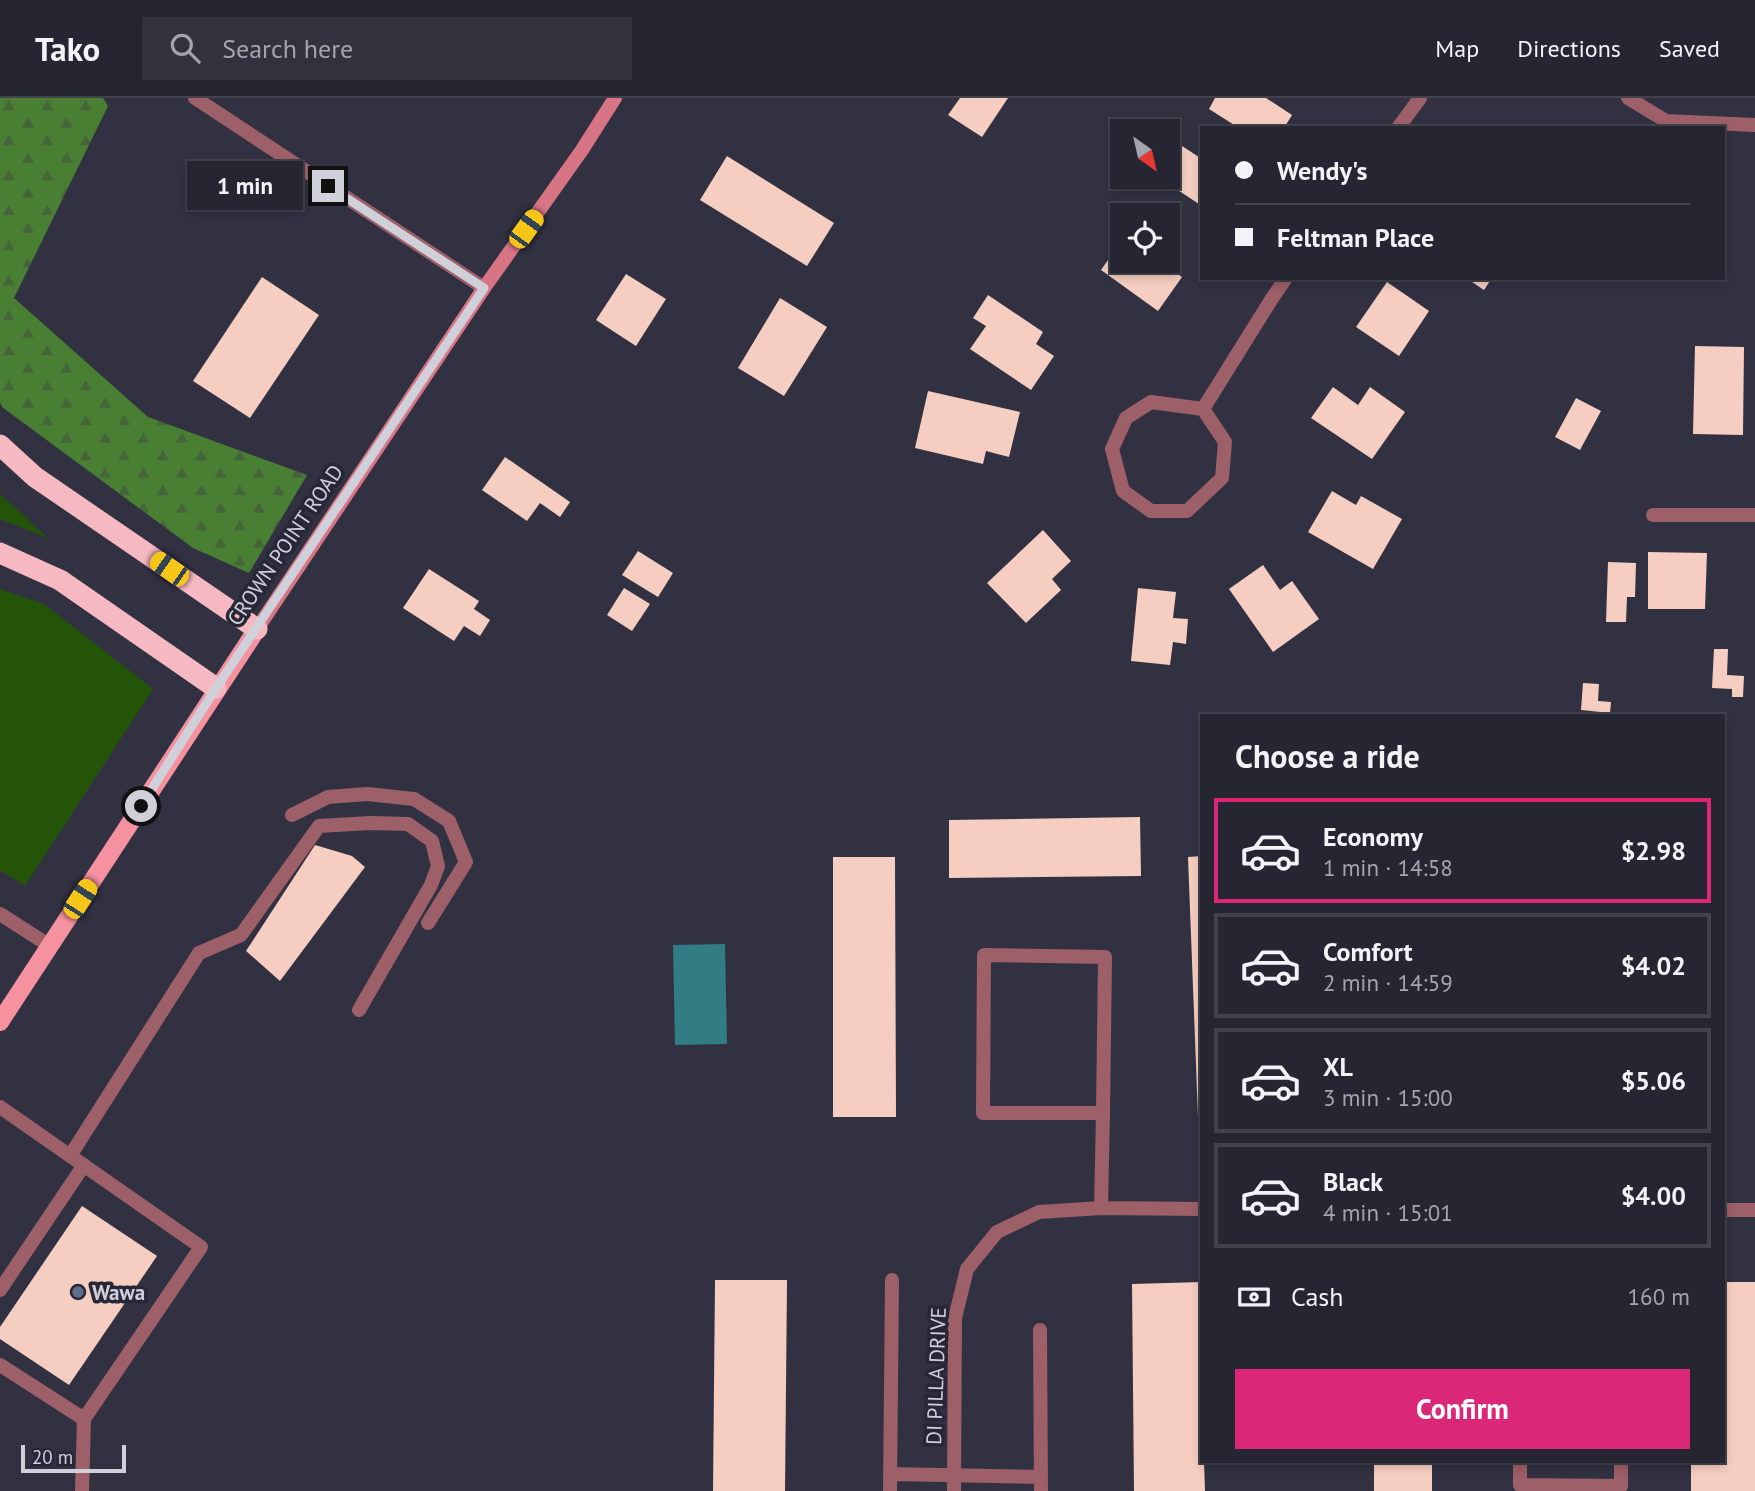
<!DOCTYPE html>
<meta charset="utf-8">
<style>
:root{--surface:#262532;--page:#32313e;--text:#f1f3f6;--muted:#a4a5ac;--line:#42424d;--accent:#db2777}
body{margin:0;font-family:"PT Sans",sans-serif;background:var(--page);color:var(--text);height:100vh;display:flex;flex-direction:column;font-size:26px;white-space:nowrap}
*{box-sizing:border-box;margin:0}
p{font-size:23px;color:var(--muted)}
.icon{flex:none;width:38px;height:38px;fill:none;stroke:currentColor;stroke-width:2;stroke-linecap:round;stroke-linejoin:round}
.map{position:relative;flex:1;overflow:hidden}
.panel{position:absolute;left:1200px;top:616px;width:525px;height:749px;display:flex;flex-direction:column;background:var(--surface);border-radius:0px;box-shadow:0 4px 10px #0003,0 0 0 2px var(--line)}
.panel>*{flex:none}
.guide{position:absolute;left:1200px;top:28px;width:525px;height:154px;border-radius:0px;box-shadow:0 4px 10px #0003,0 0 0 2px var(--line);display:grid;align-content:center;height:154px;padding:0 35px;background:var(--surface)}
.needle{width:46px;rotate:146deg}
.controls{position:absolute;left:1110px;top:21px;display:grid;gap:14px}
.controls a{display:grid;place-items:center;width:70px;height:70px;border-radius:0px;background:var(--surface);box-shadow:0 4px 10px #0003,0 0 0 2px var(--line);font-size:35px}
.scale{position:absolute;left:21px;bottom:18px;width:105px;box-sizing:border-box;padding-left:7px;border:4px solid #d0d0db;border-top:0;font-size:19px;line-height:24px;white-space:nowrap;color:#d0d0db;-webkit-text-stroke:5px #282737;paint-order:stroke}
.end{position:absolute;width:32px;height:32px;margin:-16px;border:9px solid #d0d0db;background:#111;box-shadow:0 0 0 4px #111}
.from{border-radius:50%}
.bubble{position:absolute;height:49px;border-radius:0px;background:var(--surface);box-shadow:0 4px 10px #0003,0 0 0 2px var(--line);font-size:23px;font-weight:700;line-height:49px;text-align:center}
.car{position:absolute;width:21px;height:42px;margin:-21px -10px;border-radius:9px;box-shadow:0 0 5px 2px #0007;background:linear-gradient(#f5c518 24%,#345 0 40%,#f5c518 0 76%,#345 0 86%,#f5c518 0)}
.guide b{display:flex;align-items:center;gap:24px;height:66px;font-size:26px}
.guide b+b{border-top:2px solid var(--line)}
.guide i{width:18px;height:18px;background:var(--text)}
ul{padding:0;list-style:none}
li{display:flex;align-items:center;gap:21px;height:105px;margin:0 14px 10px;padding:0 21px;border:4px solid var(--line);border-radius:0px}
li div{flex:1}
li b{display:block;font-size:26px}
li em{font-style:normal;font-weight:700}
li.active{border-color:var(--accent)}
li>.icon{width:63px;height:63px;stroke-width:1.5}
h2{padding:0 35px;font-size:32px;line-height:84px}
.pay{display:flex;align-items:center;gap:18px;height:77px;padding:0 35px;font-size:26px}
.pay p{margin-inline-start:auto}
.cta{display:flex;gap:14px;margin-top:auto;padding:14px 35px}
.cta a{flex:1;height:80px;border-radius:0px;background:var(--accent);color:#fff;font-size:28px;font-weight:700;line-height:80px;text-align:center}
header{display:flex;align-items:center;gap:42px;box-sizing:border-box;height:98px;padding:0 35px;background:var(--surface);border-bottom:2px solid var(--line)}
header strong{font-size:33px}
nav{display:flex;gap:38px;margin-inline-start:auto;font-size:24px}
.search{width:490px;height:63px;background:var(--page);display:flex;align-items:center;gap:18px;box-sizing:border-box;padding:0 24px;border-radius:0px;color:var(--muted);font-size:26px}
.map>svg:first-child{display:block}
.grass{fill:#245408}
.forest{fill:url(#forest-firs)}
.water{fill:#327c84}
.building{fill:#f6cec1}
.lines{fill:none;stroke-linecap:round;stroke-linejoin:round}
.service{stroke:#9d5f68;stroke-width:14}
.minor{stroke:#9d5f68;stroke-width:14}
.secondary{stroke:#d87585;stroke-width:14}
.primary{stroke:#f691a0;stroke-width:18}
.motorway{stroke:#f7b9c1;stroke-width:21}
.route{stroke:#d0d0db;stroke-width:9}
.service-dot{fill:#5c6f8a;stroke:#282737;stroke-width:2.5}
.labels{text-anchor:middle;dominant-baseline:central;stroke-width:7;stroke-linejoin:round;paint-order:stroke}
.street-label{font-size:21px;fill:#d0d0db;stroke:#282737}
.poi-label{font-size:21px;font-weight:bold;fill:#d0d0db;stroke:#282737;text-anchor:start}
</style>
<header>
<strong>Tako</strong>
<div class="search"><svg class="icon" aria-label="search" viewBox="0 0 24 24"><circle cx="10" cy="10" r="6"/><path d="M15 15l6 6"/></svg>Search here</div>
<nav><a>Map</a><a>Directions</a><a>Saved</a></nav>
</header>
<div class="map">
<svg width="1755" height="1393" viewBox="0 0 1755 1393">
<defs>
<pattern id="forest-firs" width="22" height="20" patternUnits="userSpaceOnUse" patternTransform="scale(1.75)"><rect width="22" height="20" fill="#497f33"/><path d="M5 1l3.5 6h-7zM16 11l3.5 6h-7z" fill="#456539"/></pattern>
</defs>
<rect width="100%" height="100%" fill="#323142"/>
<path class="grass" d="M 0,396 L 48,440 L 0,421 Z
M 0,491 L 44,506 L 153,591 L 25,788 L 0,772 Z"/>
<path class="forest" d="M 0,0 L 103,0 L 108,8 L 14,200 L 148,319 L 307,377 L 249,475 L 193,450 L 2,309 L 0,304 Z"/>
<path class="water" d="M 725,846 L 727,946 L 675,947 L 673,847 Z"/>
<path class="building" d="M 960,0 L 1008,0 L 982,39 L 948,17 Z
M 1215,0 L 1266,0 L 1292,17 L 1284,30 L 1239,30 L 1209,11 Z
M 1182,48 L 1202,61 L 1202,108 L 1161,81 L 1167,79 L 1167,71 Z
M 727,58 L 834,125 L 807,168 L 700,102 Z
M 1122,142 L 1122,163 L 1159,163 L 1182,179 L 1158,213 L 1101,172 Z
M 626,176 L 666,201 L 636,248 L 596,222 Z
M 262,179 L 319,217 L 250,320 L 193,283 Z
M 1466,180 L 1492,180 L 1484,192 Z
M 1387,184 L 1429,213 L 1399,258 L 1356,229 Z
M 988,197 L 1043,234 L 1036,246 L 1054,258 L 1031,292 L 970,251 L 986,228 L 973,220 Z
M 780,200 L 827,229 L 784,298 L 738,270 Z
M 1695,248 L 1744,249 L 1743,337 L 1693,336 Z
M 1333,289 L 1358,307 L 1370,289 L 1405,314 L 1372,361 L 1311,320 Z
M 928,293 L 1020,314 L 1009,359 L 986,353 L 983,366 L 915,350 Z
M 1576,300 L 1601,313 L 1580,352 L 1555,339 Z
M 505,359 L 570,404 L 560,419 L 540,405 L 527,423 L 482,392 Z
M 1332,393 L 1356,407 L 1361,398 L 1402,421 L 1373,471 L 1308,434 Z
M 1043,432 L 1071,463 L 1052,481 L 1061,492 L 1026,525 L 987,485 Z
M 638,453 L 673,475 L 658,499 L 622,477 Z
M 1648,454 L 1707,455 L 1705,511 L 1648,511 Z
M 1608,464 L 1636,465 L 1635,499 L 1627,499 L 1626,524 L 1606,524 Z
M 1263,467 L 1280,492 L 1292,483 L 1319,521 L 1273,554 L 1229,491 Z
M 429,471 L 479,503 L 474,511 L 490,522 L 480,538 L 464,528 L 454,543 L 403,510 Z
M 624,490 L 650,506 L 632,533 L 607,517 Z
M 1138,490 L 1176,494 L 1173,520 L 1188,521 L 1186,546 L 1173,544 L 1170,567 L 1131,563 Z
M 1714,551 L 1728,551 L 1727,577 L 1744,578 L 1743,599 L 1732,599 L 1732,591 L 1712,590 Z
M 1583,585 L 1599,586 L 1598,603 L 1611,604 L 1610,615 L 1581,612 Z
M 1140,719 L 1141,778 L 949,780 L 949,722 Z
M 315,747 L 352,758 L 365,769 L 280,883 L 246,853 Z
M 1202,758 L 1202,1018 L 1198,1019 L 1188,759 Z
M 833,759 L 895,759 L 896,1019 L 833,1019 Z
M 82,1108 L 157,1158 L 69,1287 L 0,1241 L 0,1229 Z
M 715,1182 L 787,1182 L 785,1393 L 713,1393 Z
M 1202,1184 L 1202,1363 L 1204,1363 L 1205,1393 L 1134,1393 L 1132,1186 Z
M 1724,1184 L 1755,1184 L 1755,1393 L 1691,1393 L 1691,1363 L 1724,1363 Z
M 1374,1363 L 1432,1363 L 1432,1393 L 1374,1393 Z"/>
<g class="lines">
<path class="service" d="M 292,717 L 328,699 L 367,696 L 414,701 L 449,723 L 466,764 L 428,825
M 0,1009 L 201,1149 L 84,1321 L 82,1393
M 70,1058 L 199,855 L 241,837 L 319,728 L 370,725 L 408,726 L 432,743 L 438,768 L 431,787 L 359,912
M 0,1192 L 84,1067
M 0,1267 L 84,1321"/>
<path class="minor" d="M 195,0 L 484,190
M 1628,0 L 1666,23 L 1755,27
M 1398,30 L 1420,0
M 1151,304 L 1203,311 L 1225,344 L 1222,380 L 1187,413 L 1151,413 L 1123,393 L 1112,351 L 1126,320 Z
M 1203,311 L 1271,202 L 1286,180
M 1653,417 L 1755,417
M 0,816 L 50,848
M 984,857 L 1105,859 L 1103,1015 L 983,1015 Z
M 1101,1110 L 1103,1015
M 1724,1112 L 1755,1112
M 1040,1232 L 1041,1393
M 1520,1363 L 1520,1387 L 1621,1388 L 1621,1363
M 890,1376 L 1041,1379
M 890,1393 L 892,1182
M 954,1393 L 955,1220 L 967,1171 L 997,1134 L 1039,1114 L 1101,1110 L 1202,1111"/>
<path class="secondary" d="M 257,531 L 484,190 L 582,52 L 615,0"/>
<path class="primary" d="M 0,924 L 257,531"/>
<path class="motorway" d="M 0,347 L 35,379 L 257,531
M 0,455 L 60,482 L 216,590"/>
</g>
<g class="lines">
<path class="route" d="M 141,708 L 216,590 L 484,190 L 328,88"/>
</g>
<circle class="service-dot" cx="78" cy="1194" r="7"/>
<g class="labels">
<g class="street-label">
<text transform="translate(285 447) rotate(-56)">CROWN POINT ROAD</text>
<text transform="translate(936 1278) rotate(-88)">DI PILLA DRIVE</text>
</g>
<g class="poi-label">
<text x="92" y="1194">Wawa</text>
</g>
</g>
</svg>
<div class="controls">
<a><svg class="needle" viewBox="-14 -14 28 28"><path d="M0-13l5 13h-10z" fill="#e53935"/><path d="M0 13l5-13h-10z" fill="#a4a5ac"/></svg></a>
<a><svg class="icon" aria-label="locate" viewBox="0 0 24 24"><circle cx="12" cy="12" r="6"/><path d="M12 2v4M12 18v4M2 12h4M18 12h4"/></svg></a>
</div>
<div class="scale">20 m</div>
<i class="end from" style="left:141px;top:708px"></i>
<i class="end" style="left:328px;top:88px"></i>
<div class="bubble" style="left:187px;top:63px;width:116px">1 min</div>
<i class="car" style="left:526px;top:131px;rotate:36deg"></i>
<i class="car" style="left:169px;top:471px;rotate:305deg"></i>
<i class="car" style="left:80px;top:801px;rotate:33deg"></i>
<div class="guide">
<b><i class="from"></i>Wendy's</b>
<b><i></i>Feltman Place</b>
</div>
<section class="panel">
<h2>Choose a ride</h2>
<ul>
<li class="active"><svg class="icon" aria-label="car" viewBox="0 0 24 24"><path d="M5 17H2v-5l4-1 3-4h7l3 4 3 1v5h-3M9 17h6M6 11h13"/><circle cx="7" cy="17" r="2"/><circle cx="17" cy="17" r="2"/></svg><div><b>Economy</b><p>1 min · 14:58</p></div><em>$2.98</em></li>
<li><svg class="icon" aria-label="car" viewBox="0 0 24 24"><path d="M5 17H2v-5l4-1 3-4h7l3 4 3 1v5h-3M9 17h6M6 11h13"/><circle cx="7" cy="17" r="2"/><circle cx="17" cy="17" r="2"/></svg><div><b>Comfort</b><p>2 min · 14:59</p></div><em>$4.02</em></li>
<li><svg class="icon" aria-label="car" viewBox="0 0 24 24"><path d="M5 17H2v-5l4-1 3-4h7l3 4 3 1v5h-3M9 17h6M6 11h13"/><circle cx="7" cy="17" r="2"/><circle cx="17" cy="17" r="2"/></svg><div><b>XL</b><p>3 min · 15:00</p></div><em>$5.06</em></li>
<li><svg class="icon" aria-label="car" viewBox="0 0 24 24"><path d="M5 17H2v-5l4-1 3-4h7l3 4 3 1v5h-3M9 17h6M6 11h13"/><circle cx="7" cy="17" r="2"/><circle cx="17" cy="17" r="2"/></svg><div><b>Black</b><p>4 min · 15:01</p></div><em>$4.00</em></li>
</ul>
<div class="pay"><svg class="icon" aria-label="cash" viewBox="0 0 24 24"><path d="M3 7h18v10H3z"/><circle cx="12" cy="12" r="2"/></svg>Cash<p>160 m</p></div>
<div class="cta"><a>Confirm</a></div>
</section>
</div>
